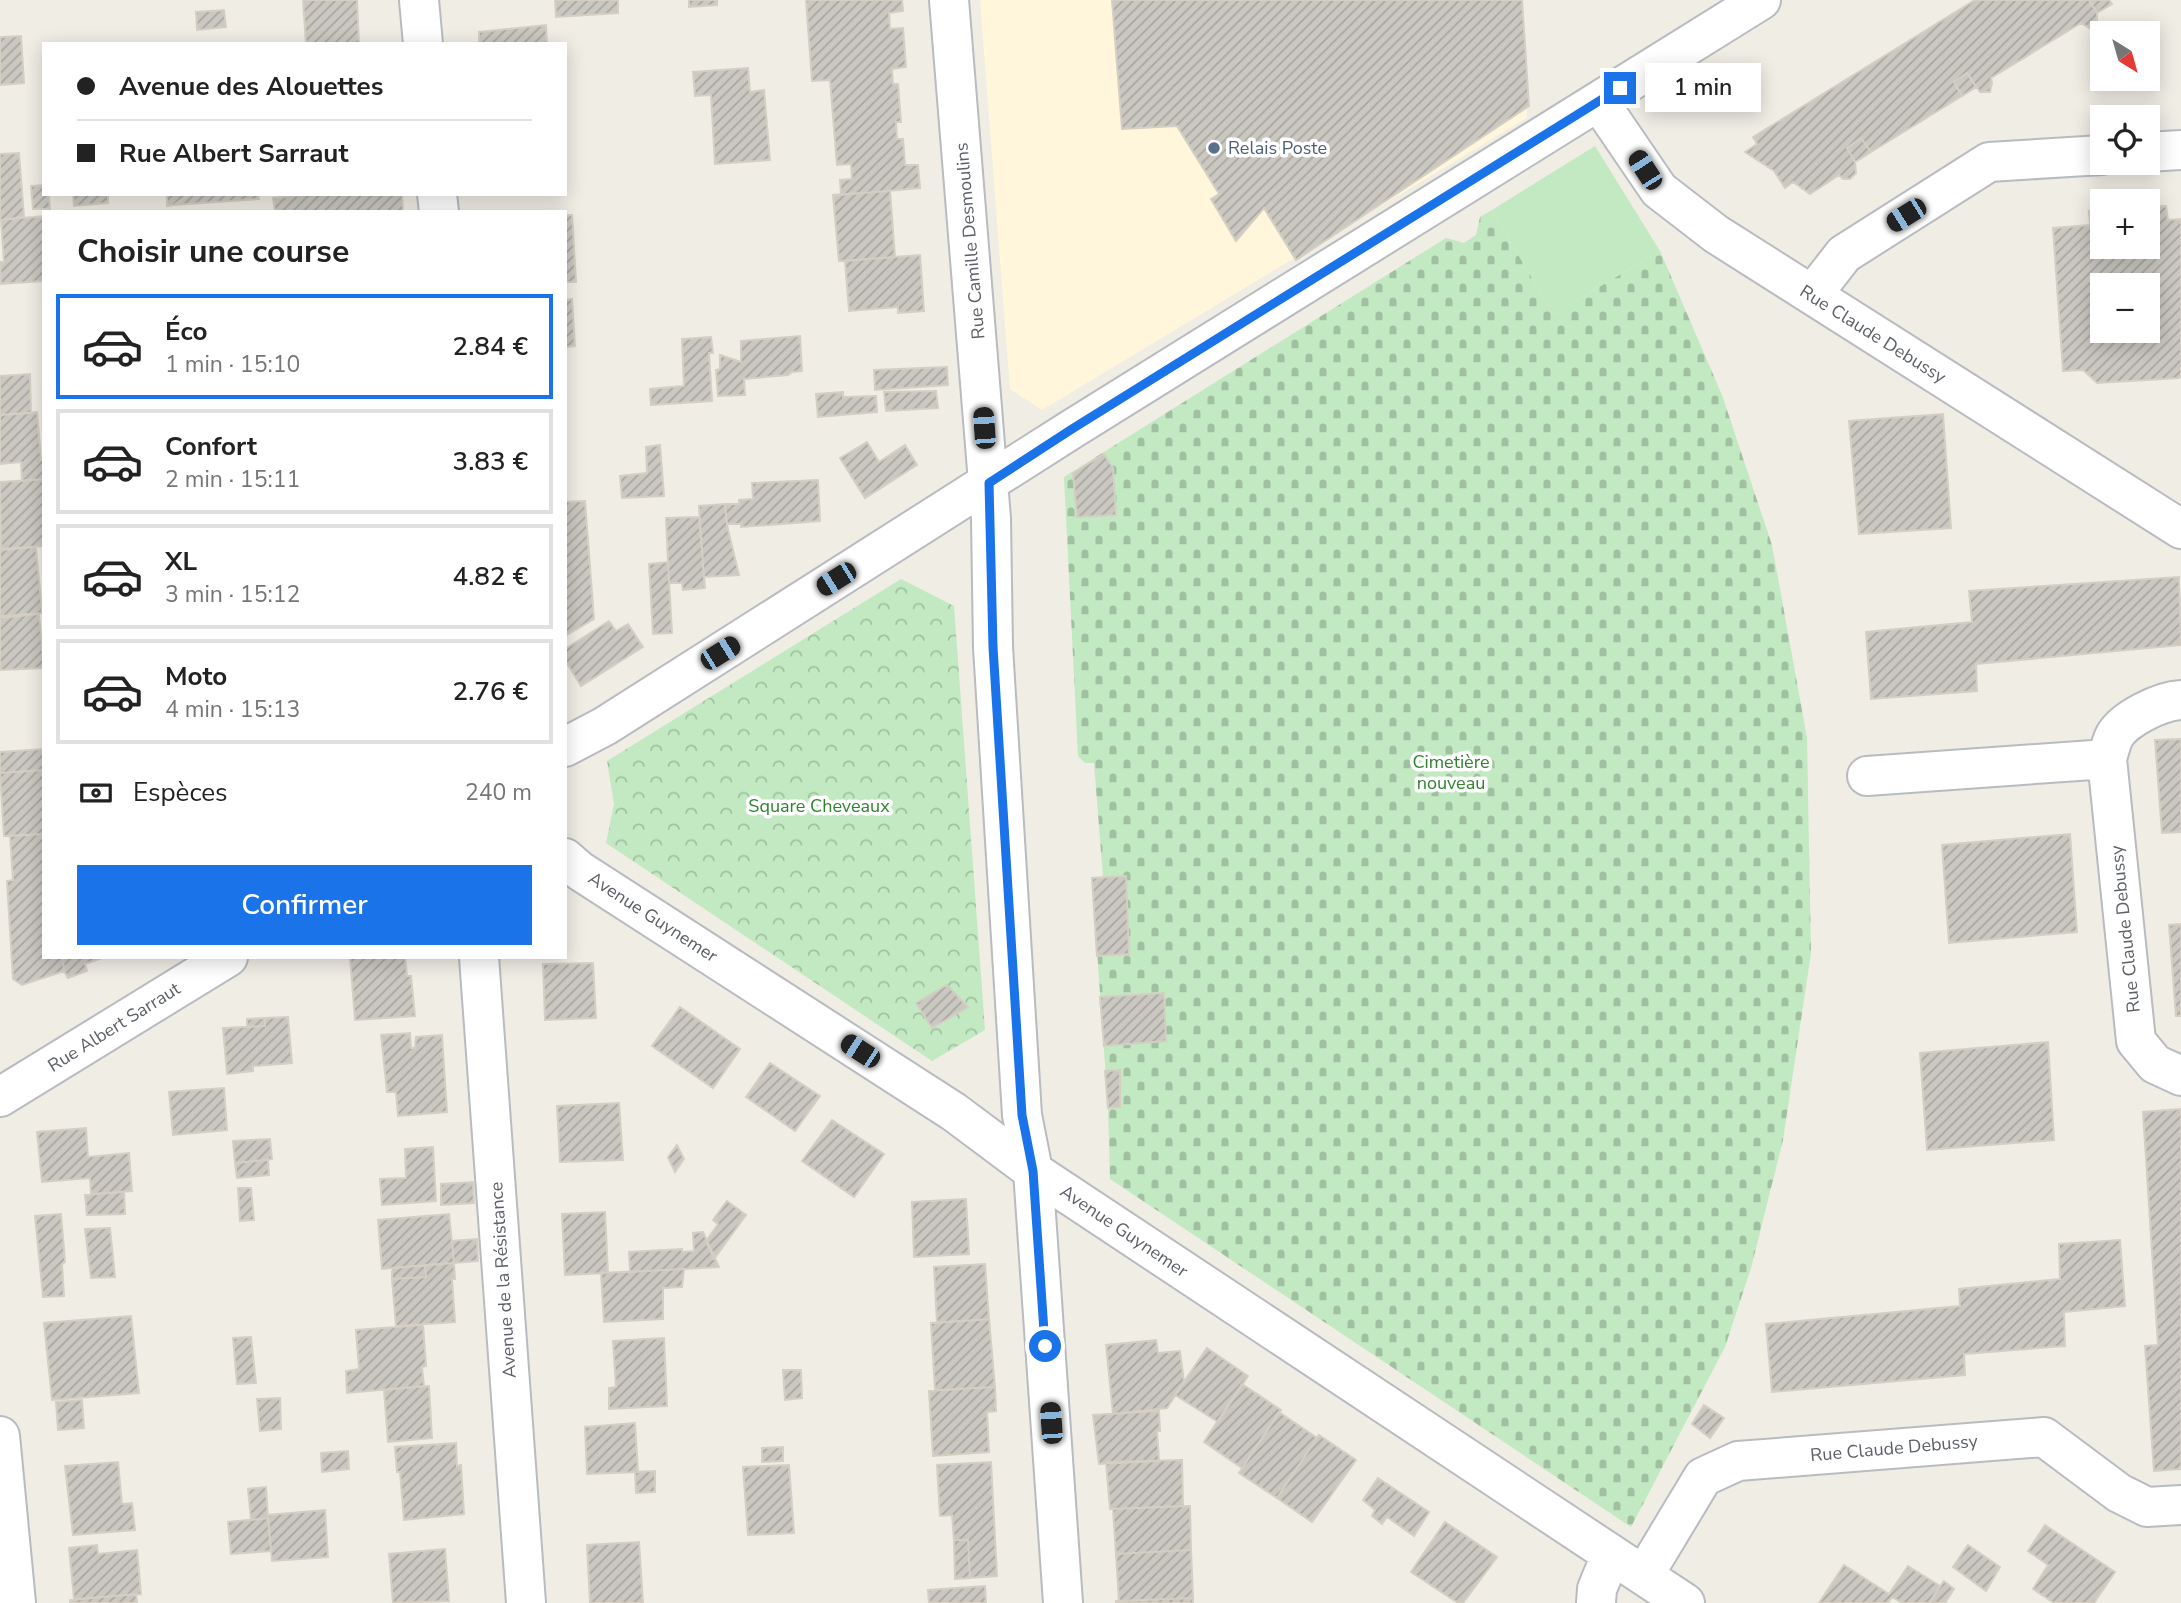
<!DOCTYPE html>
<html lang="fr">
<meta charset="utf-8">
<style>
:root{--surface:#fff;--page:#f2f2f2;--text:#222;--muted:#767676;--line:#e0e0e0;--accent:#1a73e8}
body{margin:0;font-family:"Nunito Sans",sans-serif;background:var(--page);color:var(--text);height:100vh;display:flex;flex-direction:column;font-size:26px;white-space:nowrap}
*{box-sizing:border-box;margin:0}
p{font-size:23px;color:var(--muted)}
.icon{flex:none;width:38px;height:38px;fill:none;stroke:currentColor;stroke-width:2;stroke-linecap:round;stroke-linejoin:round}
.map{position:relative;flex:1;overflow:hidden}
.details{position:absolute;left:42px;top:210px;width:525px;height:749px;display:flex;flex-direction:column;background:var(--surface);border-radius:0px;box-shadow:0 4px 18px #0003}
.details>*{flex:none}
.hud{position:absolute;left:42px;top:42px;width:525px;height:154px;border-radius:0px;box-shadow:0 4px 18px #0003;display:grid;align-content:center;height:154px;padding:0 35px;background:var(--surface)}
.needle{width:46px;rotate:143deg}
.buttons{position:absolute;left:2090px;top:21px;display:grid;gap:14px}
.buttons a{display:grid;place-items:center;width:70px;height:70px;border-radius:0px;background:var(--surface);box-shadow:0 4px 18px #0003;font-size:35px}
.end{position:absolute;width:32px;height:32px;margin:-16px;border:9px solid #1a73e8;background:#fff;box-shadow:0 0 0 4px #fff}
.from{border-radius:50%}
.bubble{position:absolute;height:49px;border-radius:0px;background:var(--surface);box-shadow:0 4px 18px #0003;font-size:23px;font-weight:600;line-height:49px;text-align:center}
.car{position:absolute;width:21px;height:42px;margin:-21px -10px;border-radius:9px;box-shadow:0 0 5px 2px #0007;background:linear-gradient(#222 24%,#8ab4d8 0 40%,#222 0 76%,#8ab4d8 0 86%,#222 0)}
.hud b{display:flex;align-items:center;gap:24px;height:66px;font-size:26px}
.hud b+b{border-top:2px solid var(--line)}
.hud i{width:18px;height:18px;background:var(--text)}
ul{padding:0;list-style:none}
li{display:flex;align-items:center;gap:21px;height:105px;margin:0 14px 10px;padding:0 21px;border:4px solid var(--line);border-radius:0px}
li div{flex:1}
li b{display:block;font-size:26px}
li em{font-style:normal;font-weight:600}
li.selected{border-color:var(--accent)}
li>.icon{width:63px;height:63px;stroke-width:1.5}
h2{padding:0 35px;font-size:32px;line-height:84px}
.pay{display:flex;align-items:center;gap:18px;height:77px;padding:0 35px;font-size:26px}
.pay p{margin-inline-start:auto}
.cta{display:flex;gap:14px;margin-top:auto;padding:14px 35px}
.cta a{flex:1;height:80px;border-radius:0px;background:var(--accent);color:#fff;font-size:28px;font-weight:600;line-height:80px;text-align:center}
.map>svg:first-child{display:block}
.commercial{fill:#fff6db}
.cemetery{fill:url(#cemetery-stones)}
.park{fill:url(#park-crowns)}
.garden{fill:#c2e9c1}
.building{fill:url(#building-hatch);stroke:#d5cfc3;stroke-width:2;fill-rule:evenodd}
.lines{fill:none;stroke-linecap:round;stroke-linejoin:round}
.street-casing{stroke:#b8bbc0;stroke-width:42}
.street{stroke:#fff;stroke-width:38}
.route{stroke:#1a73e8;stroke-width:9}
.service-dot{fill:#5c6f8a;stroke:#fff;stroke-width:2.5}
.labels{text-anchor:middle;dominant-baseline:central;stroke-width:7;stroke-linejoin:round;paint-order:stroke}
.service-label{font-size:18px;fill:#4e5e75;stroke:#fff;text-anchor:start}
.street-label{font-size:18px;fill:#5d6167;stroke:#fff}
.park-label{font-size:18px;fill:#308231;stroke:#fff}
</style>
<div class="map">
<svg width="2181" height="1603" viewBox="0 0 2181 1603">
<defs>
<pattern id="cemetery-stones" width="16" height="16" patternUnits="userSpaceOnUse" patternTransform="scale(1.75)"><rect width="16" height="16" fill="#c2e9c1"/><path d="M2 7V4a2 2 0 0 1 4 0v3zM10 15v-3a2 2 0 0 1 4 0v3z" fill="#a1c0a1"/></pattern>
<pattern id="park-crowns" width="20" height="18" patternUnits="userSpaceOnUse" patternTransform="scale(1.75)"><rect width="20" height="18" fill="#c2e9c1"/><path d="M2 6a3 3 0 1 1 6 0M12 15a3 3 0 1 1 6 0" fill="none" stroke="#a1c0a1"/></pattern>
<pattern id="building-hatch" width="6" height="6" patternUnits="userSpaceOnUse" patternTransform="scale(1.75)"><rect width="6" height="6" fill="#cbc8c2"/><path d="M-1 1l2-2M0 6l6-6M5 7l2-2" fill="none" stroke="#a8a6a1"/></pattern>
</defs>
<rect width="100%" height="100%" fill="#f0ede5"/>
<path class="commercial" d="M 980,0 L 1520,0 L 1527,118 L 1042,410 L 1010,389 Z"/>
<path class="cemetery" d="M 1492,210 L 1553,314 L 1660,251 L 1722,395 L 1772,545 L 1807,738 L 1811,953 L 1783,1140 L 1751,1268 L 1725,1347 L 1631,1527 L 1110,1179 L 1108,1108 L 1092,878 L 1103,877 L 1094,763 L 1085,763 L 1078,756 L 1064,477 L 1446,238 L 1464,243 L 1476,235 L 1480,217 Z"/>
<path class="park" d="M 901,579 L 954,606 L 985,1030 L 932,1061 L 606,843 L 614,804 L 607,761 Z"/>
<path class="garden" d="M 1595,146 L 1660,251 L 1553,314 L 1492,210 Z"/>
<path class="building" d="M 303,0 L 357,0 L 359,44 L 306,44 Z
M 555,0 L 618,0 L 618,13 L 556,17 Z
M 689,0 L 717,0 L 717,5 L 689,7 Z
M 806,0 L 902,0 L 903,11 L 889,13 L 890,29 L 903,28 L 906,67 L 892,69 L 893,84 L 898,84 L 901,122 L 896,122 L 897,139 L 903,139 L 905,165 L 918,165 L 920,188 L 841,195 L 840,180 L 852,179 L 851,164 L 837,165 L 830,80 L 812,81 Z
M 1112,0 L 1522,0 L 1529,106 L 1296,260 L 1264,208 L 1236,241 L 1211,199 L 1219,194 L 1177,126 L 1122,129 Z
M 1975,0 L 2089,0 L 2097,13 L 2097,26 L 2091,29 L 2081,23 L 1991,78 L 1992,83 L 1990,92 L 1980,92 L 1967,73 L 1954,82 L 1962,96 L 1871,152 L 1861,138 L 1847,148 L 1855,162 L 1856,173 L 1850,179 L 1843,179 L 1839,175 L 1810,194 L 1793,182 L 1785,188 L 1774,171 L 1745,152 L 1757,144 L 1753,137 Z
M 2089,0 L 2109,0 L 2112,4 L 2097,13 Z
M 224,10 L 226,27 L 197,30 L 196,12 Z
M 546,25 L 547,44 L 479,44 L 479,32 Z
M 21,36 L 24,83 L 0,85 L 0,37 Z
M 748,68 L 750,92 L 764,90 L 770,160 L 715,164 L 711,95 L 695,96 L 693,72 Z
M 1967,73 L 1976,87 L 1962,96 L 1954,82 Z
M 1861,138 L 1871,152 L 1855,162 L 1847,148 Z
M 19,153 L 24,217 L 0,220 L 0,154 Z
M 44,185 L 44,194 L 49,194 L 50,209 L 33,209 L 31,186 Z
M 890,191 L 895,257 L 839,261 L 833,195 Z
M 73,194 L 108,194 L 108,203 L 74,206 Z
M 167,194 L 190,194 L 174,205 L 167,206 Z
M 190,194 L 258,194 L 259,199 L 174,205 Z
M 317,194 L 402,194 L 403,212 L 275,212 L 273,198 Z
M 2166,206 L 2168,220 L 2181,219 L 2181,376 L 2179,378 L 2097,383 L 2083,370 L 2063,371 L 2053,228 L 2090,225 L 2089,211 L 2102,210 L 2102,247 L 2147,247 L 2147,207 ZM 2102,285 L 2147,285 L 2147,331 L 2102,331 Z
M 565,215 L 572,215 L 576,282 L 565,282 Z
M 44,216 L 44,281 L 1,284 L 0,262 L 4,262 L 1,220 Z
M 920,255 L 924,311 L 898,313 L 898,307 L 849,311 L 845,261 Z
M 572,299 L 575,346 L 565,347 L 565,300 Z
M 800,336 L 802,371 L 792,372 L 788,375 L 744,379 L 745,395 L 718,396 L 716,370 L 720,369 L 720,355 L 741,362 L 741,341 Z
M 711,337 L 713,353 L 709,353 L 712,401 L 651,405 L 650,389 L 684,386 L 682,339 Z
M 947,367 L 948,385 L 875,390 L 874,370 Z
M 30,374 L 31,413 L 0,415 L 0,376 Z
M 936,391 L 938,408 L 886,411 L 884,392 Z
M 843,392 L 843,397 L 876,396 L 877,412 L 818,417 L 816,394 Z
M 37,412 L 41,460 L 44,460 L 44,479 L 22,481 L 21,462 L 0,464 L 0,415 Z
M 1943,414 L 1951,528 L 1859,534 L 1849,421 Z
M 867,442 L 879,462 L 905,445 L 917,465 L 865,498 L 840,458 Z
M 660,445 L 664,496 L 622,498 L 620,476 L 647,473 L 646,447 Z
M 1104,454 L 1113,468 L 1116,515 L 1077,517 L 1073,473 Z
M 44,479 L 44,546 L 1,549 L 0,482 Z
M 818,480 L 820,521 L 741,527 L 741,524 L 727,524 L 725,504 L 739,504 L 739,500 L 753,499 L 752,483 Z
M 585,501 L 594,619 L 565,636 L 565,502 Z
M 725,504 L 727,525 L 739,575 L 704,577 L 699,506 Z
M 699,517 L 705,588 L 683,590 L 682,583 L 669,583 L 666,518 Z
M 36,547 L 42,613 L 0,616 L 0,550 Z
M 668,562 L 672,633 L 653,634 L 649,564 Z
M 2179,577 L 2181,645 L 1976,664 L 1977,691 L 1871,699 L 1866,632 L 1972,622 L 1969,591 Z
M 39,614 L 44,668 L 0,670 L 0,618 Z
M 609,621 L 616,631 L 628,624 L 643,647 L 581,686 L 565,660 L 565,649 Z
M 2181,739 L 2181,832 L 2162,833 L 2155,740 Z
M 44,749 L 44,770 L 0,773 L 0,752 Z
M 44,770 L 44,834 L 4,836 L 0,773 Z
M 44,834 L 44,957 L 63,957 L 64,971 L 22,985 L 13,979 L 7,881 L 13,880 L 10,836 Z
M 2070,834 L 2077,932 L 1949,943 L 1942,845 Z
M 1126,876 L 1129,954 L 1097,956 L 1092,878 Z
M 2181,924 L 2181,1016 L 2176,1016 L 2169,925 Z
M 63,957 L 105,957 L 85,964 L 87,971 L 68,978 L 64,971 Z
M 350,957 L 405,957 L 407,976 L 411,976 L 415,1016 L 355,1020 Z
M 593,963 L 596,1018 L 545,1020 L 543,964 Z
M 947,985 L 968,1007 L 932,1028 L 916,1003 Z
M 1164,993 L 1166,1041 L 1104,1046 L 1100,997 Z
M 680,1007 L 740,1049 L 713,1088 L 652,1046 Z
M 288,1017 L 292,1063 L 253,1066 L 253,1071 L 227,1074 L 223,1028 L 265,1026 L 265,1018 Z
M 265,1018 L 265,1026 L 247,1027 L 247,1019 Z
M 410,1033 L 411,1048 L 415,1048 L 416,1037 L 442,1035 L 447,1112 L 398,1116 L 396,1092 L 387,1092 L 381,1035 Z
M 2048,1042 L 2054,1140 L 1927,1150 L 1920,1053 Z
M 770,1063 L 820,1096 L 795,1131 L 746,1097 Z
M 1120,1070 L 1120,1107 L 1108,1108 L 1105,1071 Z
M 224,1088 L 227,1130 L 173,1135 L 169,1092 Z
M 619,1103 L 623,1160 L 560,1162 L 557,1106 Z
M 2181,1109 L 2181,1469 L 2154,1471 L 2145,1346 L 2158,1345 L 2143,1112 Z
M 832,1120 L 884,1154 L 854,1197 L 802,1161 Z
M 86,1128 L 88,1157 L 129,1153 L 132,1191 L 91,1194 L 90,1178 L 42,1182 L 37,1132 Z
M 270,1139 L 272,1159 L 235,1163 L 233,1141 Z
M 677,1145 L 684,1159 L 675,1172 L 668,1157 Z
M 433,1147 L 436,1201 L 382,1205 L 380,1179 L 406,1178 L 405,1149 Z
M 268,1160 L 269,1175 L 237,1178 L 235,1163 Z
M 473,1182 L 474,1203 L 441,1205 L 441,1184 Z
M 238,1188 L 251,1188 L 254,1220 L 240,1221 Z
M 124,1192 L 125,1214 L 87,1215 L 85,1195 Z
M 966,1199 L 969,1254 L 914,1257 L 912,1202 Z
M 727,1201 L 746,1215 L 714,1259 L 706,1241 L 718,1224 L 713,1220 Z
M 605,1212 L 608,1273 L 565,1275 L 562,1214 Z
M 61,1214 L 65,1262 L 62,1264 L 64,1296 L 43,1297 L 35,1216 Z
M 449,1214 L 454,1263 L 382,1269 L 378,1220 Z
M 110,1228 L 115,1277 L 91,1278 L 85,1229 Z
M 703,1232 L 719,1267 L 630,1272 L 629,1252 L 682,1249 L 682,1252 L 694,1251 L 693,1233 Z
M 477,1239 L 478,1261 L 454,1263 L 452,1241 Z
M 2120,1240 L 2125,1306 L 2064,1312 L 2065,1346 L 1964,1354 L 1965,1375 L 1772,1392 L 1766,1324 L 1960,1306 L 1959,1289 L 2060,1279 L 2059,1244 Z
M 454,1263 L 455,1279 L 452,1279 L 455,1322 L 396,1326 L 392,1279 L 426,1277 L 425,1265 Z
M 985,1264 L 989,1319 L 937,1323 L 934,1267 Z
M 425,1265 L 426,1277 L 392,1279 L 392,1268 Z
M 684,1269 L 682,1287 L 663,1288 L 663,1319 L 604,1322 L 601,1273 Z
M 131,1316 L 139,1393 L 52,1400 L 44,1323 Z
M 989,1319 L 995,1387 L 935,1390 L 931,1323 Z
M 423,1325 L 426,1366 L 422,1367 L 424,1386 L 347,1393 L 346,1371 L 359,1369 L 356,1330 Z
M 251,1337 L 256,1383 L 237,1384 L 233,1338 Z
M 664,1338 L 667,1406 L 609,1409 L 609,1388 L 616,1387 L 613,1341 Z
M 1156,1340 L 1158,1353 L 1180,1351 L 1184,1382 L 1167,1408 L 1113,1414 L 1106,1345 Z
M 1207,1348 L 1248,1376 L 1218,1422 L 1175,1395 Z
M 783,1370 L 801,1370 L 802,1398 L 785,1400 Z
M 1242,1384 L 1281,1410 L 1242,1468 L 1204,1442 Z
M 429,1386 L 432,1438 L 388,1442 L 384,1390 Z
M 995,1387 L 996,1411 L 987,1412 L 989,1452 L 933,1456 L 929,1391 Z
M 280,1398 L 281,1429 L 260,1431 L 257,1399 Z
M 82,1400 L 84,1428 L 58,1430 L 56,1402 Z
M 1704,1405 L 1724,1418 L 1710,1438 L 1692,1424 Z
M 1159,1411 L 1160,1431 L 1157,1431 L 1159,1461 L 1099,1464 L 1093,1415 Z
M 1279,1412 L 1317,1438 L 1277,1498 L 1239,1473 Z
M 635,1423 L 638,1472 L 587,1474 L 585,1427 Z
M 1319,1435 L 1356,1460 L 1312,1522 L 1277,1498 Z
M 456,1443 L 457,1466 L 461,1465 L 464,1514 L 404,1520 L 400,1472 L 397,1472 L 395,1447 Z
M 783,1447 L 783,1461 L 762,1462 L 762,1448 Z
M 348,1451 L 349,1469 L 322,1472 L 321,1453 Z
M 1182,1460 L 1183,1506 L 1110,1509 L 1106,1462 Z
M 118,1462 L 122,1504 L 132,1503 L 135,1530 L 73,1535 L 65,1466 Z
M 991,1462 L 997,1576 L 970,1578 L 968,1540 L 954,1540 L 952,1515 L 940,1516 L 937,1465 Z
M 789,1465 L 794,1533 L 748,1535 L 743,1467 Z
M 655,1471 L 655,1492 L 636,1493 L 635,1472 Z
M 1378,1478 L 1429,1512 L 1414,1536 L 1387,1517 L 1382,1524 L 1372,1516 L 1375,1510 L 1363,1500 Z
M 266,1487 L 268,1518 L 251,1520 L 248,1489 Z
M 1190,1506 L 1191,1550 L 1116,1554 L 1113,1509 Z
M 325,1510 L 328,1557 L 272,1561 L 268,1515 Z
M 268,1518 L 271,1551 L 231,1554 L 228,1522 Z
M 1445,1522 L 1497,1557 L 1463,1603 L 1458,1603 L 1411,1572 Z
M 2045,1525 L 2115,1572 L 2094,1603 L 2054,1603 L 2033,1589 L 2048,1565 L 2028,1551 Z
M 954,1540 L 968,1540 L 970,1578 L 955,1579 Z
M 639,1542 L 643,1603 L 590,1603 L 587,1545 Z
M 97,1545 L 98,1554 L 137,1550 L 141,1594 L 74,1599 L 69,1548 Z
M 1968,1545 L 2000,1567 L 1986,1591 L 1953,1567 Z
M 445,1549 L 449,1601 L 393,1603 L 389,1554 Z
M 1191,1550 L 1193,1598 L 1119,1601 L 1116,1554 Z
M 1844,1565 L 1889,1594 L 1908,1566 L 1940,1586 L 1929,1603 L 1902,1603 L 1892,1597 L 1888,1603 L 1819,1603 Z
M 1944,1581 L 1954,1589 L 1945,1603 L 1929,1603 Z
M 985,1586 L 986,1603 L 929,1603 L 928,1590 Z
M 136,1594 L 137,1603 L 70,1603 L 70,1600 Z
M 1193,1598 L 1193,1603 L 1116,1603 L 1116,1601 Z"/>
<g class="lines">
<g class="street-casing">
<path id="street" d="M 419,0 L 423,44
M 949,0 L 991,519 L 993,647 L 1022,1115 L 1033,1171 L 1063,1603
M 1599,102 L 1659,190 L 1716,234 L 2181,529
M 2147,152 L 2181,150
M 437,194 L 439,212
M 1812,295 L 1844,254 L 1989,162 L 2102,155
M 2181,700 C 2161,701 2123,719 2114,737 C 2111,743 2109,752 2107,759 L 2136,1041 L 2155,1064 L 2181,1076
M 565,747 L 605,726 L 1072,429 L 1761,0
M 1867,776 L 2107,759
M 565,858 L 580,871 L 954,1112 L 1033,1171 L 1685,1603
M 479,957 L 526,1603
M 0,1097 L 228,957
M 0,1436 L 16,1603
M 1644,1575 L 1703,1477 L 1738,1461 L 2044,1437 L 2119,1493 L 2147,1507 L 2181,1505
M 1596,1603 L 1597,1589 L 1611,1555"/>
</g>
<use href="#street" class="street"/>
</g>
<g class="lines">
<path class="route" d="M 1045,1346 L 1033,1171 L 1022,1115 L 993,647 L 989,483 L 1072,429 L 1620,88"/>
</g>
<circle class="service-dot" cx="1214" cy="148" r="7"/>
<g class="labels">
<g class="service-label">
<text x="1228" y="148">Relais Poste</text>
</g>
<g class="street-label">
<text transform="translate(970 241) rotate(-95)">Rue Camille Desmoulins</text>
<text transform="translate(1873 334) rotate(32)">Rue Claude Debussy</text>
<text transform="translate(653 917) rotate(33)">Avenue Guynemer</text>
<text transform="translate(2125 929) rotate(-96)">Rue Claude Debussy</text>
<text transform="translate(114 1027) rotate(-32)">Rue Albert Sarraut</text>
<text transform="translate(1124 1231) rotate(34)">Avenue Guynemer</text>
<text transform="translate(503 1280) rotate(-94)">Avenue de la Résistance</text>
<text transform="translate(1894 1448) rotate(-5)">Rue Claude Debussy</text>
</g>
<g class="park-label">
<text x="1451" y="762">Cimetière<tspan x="1451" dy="21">nouveau</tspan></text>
<text x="819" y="806">Square Cheveaux</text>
</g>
</g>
</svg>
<div class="buttons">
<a><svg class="needle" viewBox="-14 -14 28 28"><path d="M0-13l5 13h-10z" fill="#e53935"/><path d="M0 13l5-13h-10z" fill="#767676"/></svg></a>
<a><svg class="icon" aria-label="locate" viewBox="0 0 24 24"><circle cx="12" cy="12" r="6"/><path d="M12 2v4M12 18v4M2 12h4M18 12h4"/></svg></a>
<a>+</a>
<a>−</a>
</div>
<i class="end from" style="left:1045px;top:1346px"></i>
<i class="end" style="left:1620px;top:88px"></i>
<div class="bubble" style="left:1645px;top:63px;width:116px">1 min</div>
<i class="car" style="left:1645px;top:170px;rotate:327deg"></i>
<i class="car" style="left:1906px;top:215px;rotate:238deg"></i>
<i class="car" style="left:984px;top:428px;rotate:356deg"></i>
<i class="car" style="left:836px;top:579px;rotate:238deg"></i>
<i class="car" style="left:720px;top:653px;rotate:58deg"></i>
<i class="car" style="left:860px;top:1051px;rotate:303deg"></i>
<i class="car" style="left:1051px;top:1423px;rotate:356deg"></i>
<div class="hud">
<b><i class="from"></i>Avenue des Alouettes</b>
<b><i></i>Rue Albert Sarraut</b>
</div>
<section class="details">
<h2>Choisir une course</h2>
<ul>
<li class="selected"><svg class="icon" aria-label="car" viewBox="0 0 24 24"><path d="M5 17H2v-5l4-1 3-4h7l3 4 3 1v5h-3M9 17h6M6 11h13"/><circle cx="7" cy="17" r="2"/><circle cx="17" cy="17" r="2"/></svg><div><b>Éco</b><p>1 min · 15:10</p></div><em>2.84 €</em></li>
<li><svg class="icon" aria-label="car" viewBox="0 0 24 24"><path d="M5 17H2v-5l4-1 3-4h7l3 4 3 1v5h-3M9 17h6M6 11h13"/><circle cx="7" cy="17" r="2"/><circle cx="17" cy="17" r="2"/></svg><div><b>Confort</b><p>2 min · 15:11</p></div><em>3.83 €</em></li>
<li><svg class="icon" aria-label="car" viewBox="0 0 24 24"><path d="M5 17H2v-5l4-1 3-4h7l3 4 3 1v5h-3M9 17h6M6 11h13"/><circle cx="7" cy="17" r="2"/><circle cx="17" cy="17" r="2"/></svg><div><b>XL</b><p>3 min · 15:12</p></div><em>4.82 €</em></li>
<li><svg class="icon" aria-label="car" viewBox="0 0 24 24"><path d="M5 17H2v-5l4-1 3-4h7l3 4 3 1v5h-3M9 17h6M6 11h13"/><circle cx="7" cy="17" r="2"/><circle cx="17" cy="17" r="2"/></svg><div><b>Moto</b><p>4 min · 15:13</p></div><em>2.76 €</em></li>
</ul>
<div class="pay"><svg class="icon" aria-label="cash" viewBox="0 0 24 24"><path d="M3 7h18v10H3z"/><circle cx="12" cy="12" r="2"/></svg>Espèces<p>240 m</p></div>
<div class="cta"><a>Confirmer</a></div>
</section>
</div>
